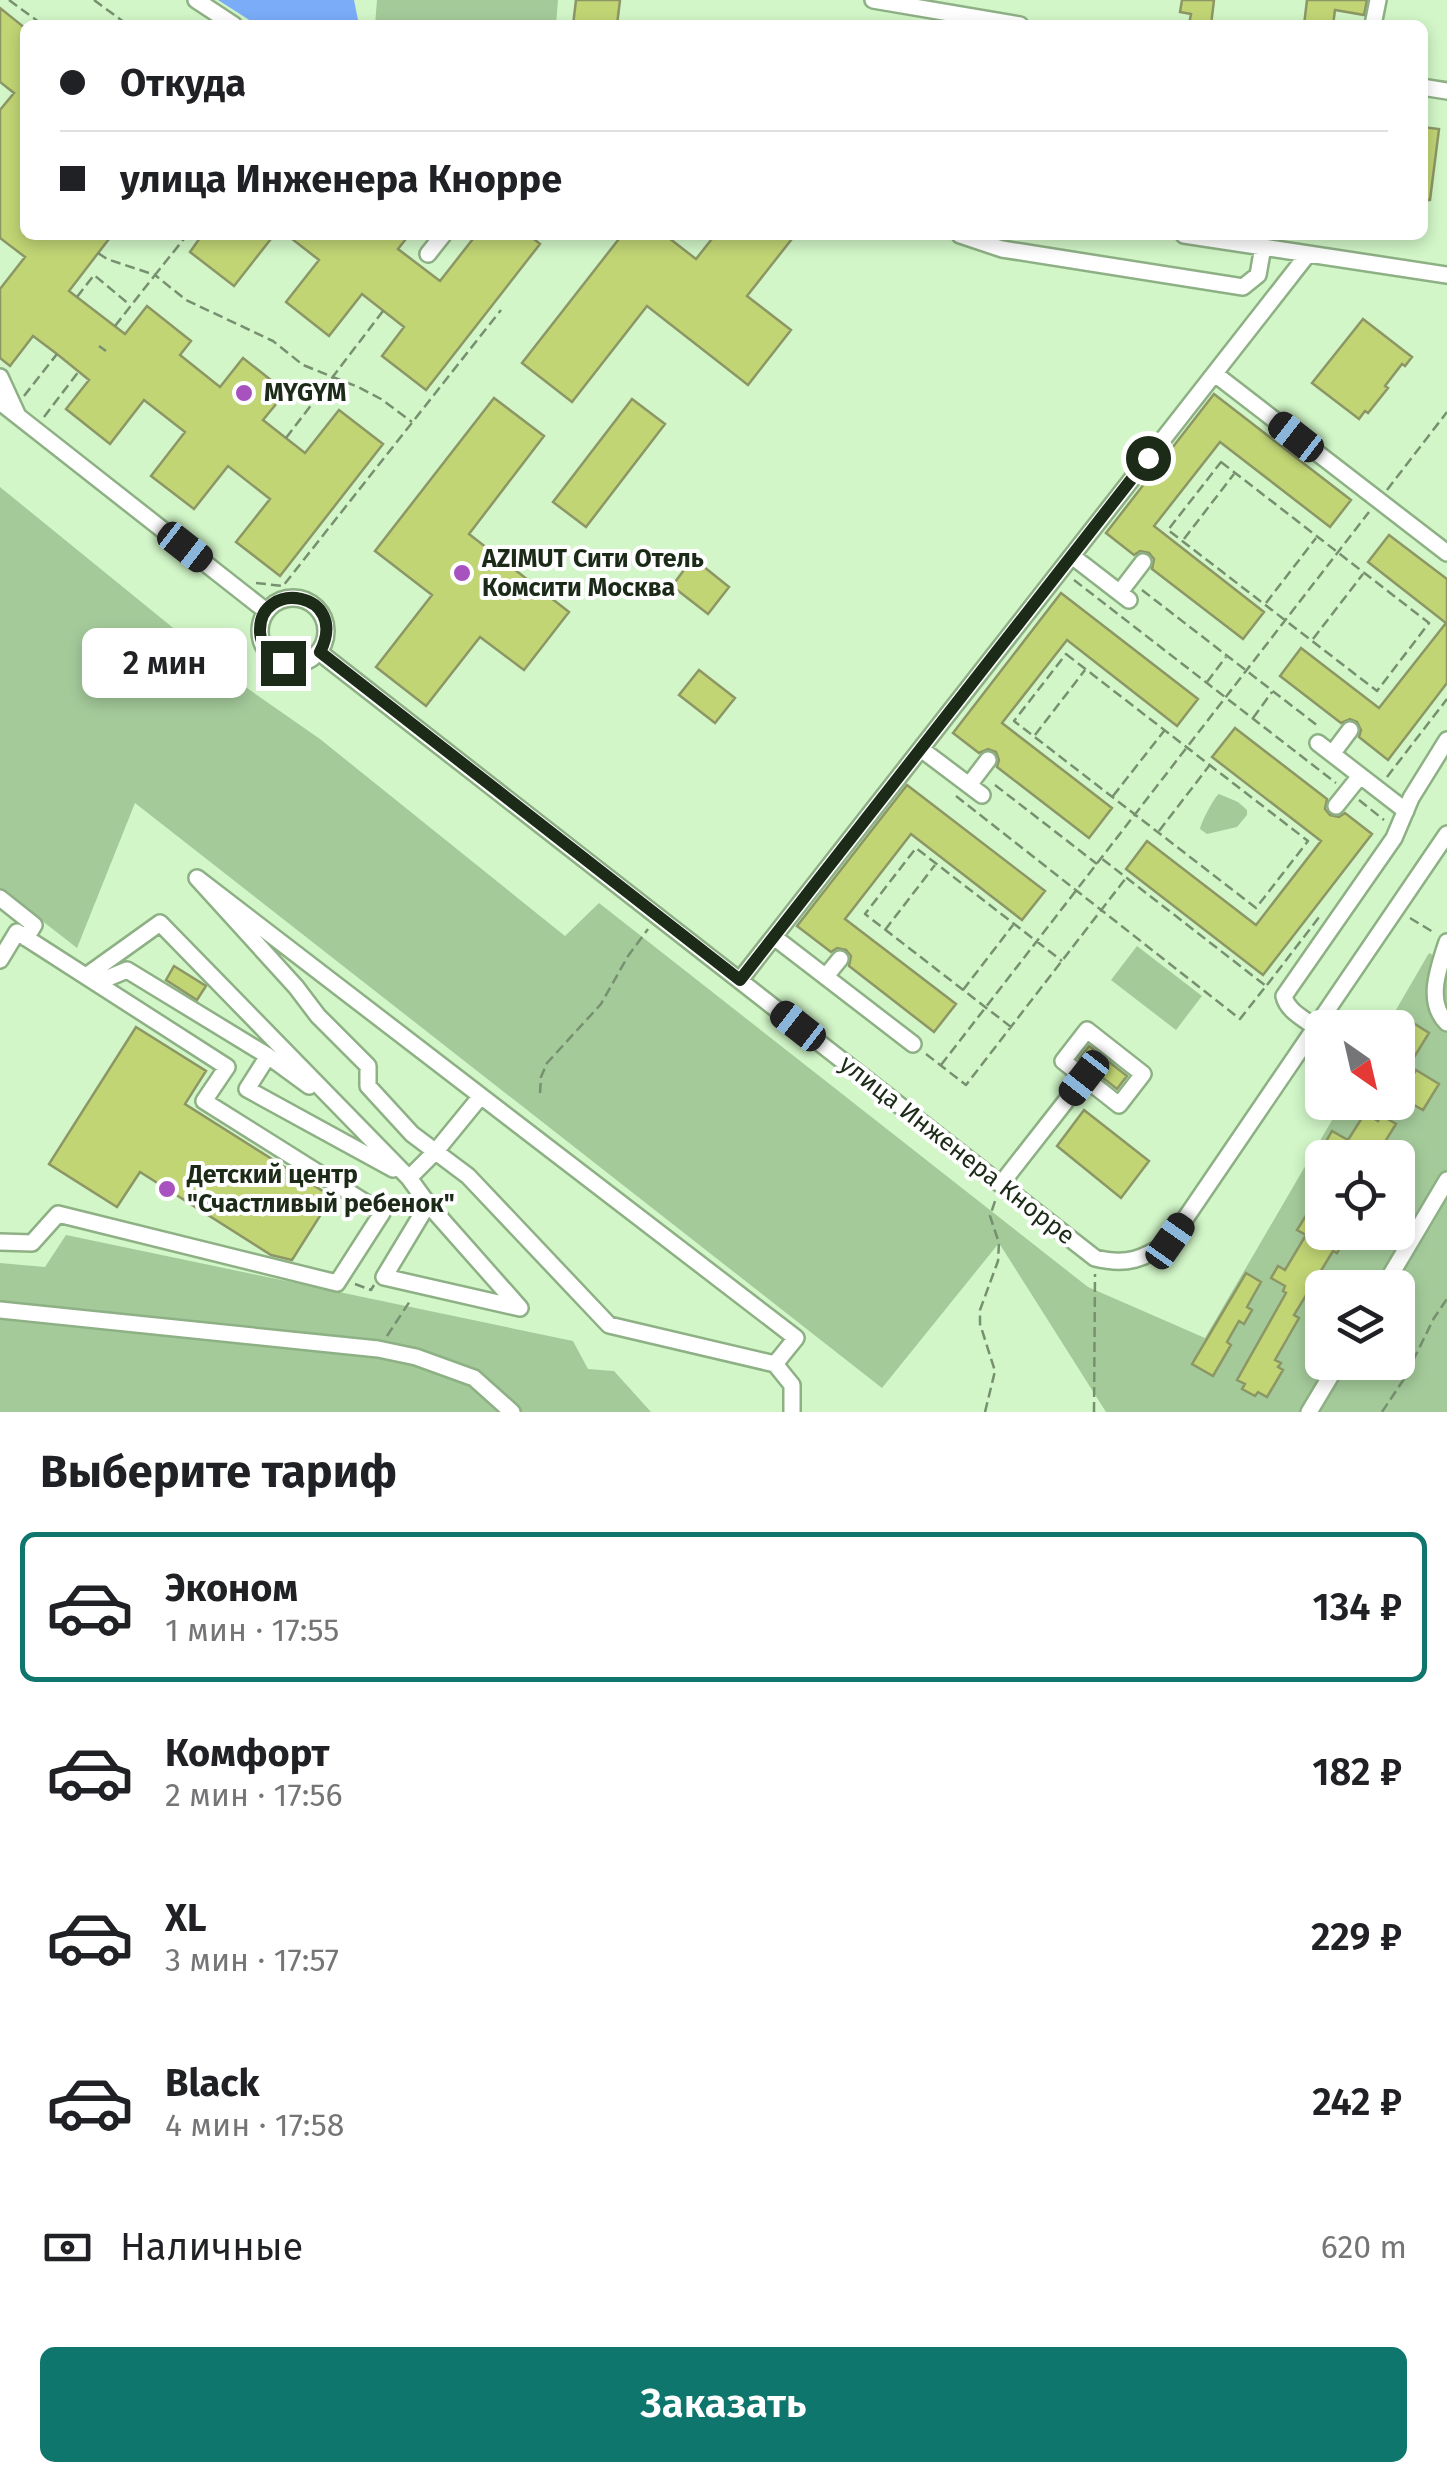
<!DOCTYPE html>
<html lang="ru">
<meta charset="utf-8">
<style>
:root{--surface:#fff;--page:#f2f2f2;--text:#202124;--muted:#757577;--line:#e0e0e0;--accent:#0f766e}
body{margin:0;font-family:"Fira Sans",sans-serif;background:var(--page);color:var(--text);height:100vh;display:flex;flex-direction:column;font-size:38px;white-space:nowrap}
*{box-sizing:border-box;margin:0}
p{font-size:32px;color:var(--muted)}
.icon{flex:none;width:55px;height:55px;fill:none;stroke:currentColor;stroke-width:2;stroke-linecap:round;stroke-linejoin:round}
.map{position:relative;height:1412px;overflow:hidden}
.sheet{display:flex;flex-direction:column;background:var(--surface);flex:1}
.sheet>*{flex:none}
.hud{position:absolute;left:20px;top:20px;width:1408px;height:220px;border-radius:15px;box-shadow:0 5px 15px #0003;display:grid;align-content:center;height:220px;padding:0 40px;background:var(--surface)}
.needle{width:65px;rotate:146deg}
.buttons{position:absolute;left:1305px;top:1010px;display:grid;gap:20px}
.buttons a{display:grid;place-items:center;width:110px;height:110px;border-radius:15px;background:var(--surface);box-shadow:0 5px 15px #0003;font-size:50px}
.end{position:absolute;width:45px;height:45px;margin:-22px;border:12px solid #1c2a18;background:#fff;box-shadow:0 0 0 5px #fff}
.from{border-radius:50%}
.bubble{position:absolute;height:70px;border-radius:15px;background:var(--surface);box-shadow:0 5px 15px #0003;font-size:32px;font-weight:600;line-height:70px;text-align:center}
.car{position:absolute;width:30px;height:60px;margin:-30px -15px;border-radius:12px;box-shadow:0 0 8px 2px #0007;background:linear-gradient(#222 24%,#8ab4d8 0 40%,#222 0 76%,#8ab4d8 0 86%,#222 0)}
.hud b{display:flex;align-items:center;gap:35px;height:95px;font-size:38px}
.hud b+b{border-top:2px solid var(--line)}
.hud i{width:25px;height:25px;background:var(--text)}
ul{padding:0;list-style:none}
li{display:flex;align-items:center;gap:30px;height:150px;margin:0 20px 15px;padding:0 20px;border:5px solid transparent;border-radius:15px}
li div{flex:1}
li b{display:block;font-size:38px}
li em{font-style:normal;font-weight:600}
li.current{border-color:var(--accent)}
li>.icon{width:90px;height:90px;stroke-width:1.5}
h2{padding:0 40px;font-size:45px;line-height:120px}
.pay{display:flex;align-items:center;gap:25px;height:110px;padding:0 40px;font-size:38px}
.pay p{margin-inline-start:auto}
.primary-button{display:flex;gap:20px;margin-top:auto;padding:20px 40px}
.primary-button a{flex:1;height:115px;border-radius:15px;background:var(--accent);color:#fff;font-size:40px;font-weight:600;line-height:115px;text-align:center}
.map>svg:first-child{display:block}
.green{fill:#a4ca9a;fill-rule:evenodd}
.water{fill:#7aacf8}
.building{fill:#c1d575;stroke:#8c9765;stroke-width:2.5}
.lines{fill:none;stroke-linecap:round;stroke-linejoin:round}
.minor-casing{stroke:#8eb085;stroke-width:20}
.path{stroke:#779070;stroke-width:2.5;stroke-dasharray:10 5;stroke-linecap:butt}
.minor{stroke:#fff;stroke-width:15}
.route{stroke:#1c2a18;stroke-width:12}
.poi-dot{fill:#a852bf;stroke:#fff;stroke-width:4}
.labels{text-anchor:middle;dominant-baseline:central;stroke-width:8;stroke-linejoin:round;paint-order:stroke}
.poi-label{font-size:25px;font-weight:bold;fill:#1c2a18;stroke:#fff;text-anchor:start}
.street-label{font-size:25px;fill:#1c2a18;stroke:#fff}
</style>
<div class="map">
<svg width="1447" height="1412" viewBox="0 0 1447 1412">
<rect width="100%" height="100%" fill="#d2f6c8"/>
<path class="green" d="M 377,0 L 558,0 L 556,25 L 375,25 Z
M 0,487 L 247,688 L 320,739 L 565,936 L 599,903 L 1088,1287 L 1205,1338 L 1342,1103 L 1398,1102 L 1398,1028 L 1386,1027 L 1429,953 L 1447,962 L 1447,1412 L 1106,1412 L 999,1243 L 882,1388 L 135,803 L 77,948 L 0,888 ZM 1322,1158 L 1398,1158 L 1398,1232 L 1322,1232 ZM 1322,1288 L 1398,1288 L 1398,1362 L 1322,1362 Z
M 1219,794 L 1238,802 L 1247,810 L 1247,815 L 1237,827 L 1207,834 L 1200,829 C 1201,823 1214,797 1219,794 Z
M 1137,946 L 1202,996 L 1176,1030 L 1111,980 Z
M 66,1235 L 573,1341 L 588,1369 L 614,1371 L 651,1412 L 0,1412 L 0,1263 L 45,1267 Z"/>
<path class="water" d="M 218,0 L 354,0 L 359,25 L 257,25 Z"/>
<path class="building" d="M 576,0 L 620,0 L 617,25 L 573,25 Z
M 1182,0 L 1214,0 L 1211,25 L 1189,24 L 1191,14 L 1180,12 Z
M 1307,0 L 1367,0 L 1364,15 L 1335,10 L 1333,25 L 1304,25 Z
M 0,8 L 25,28 L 25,235 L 112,235 L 69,291 L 125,334 L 147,306 L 191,341 L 180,355 L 220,387 L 243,358 L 286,392 L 263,420 L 305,453 L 339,410 L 383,444 L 280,576 L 236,542 L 270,499 L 228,466 L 194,509 L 151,476 L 185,432 L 144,400 L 110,444 L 66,409 L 89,380 L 57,354 L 33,336 L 10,366 L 0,358 L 0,289 L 25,257 L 0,238 L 0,110 L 14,93 L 0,82 Z
M 1422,127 L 1439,129 L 1430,200 L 1422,200 Z
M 202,235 L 274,235 L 234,286 L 190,252 Z
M 287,235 L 409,235 L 398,249 L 440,281 L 476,235 L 529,235 L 540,244 L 426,390 L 382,356 L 404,327 L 362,294 L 329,336 L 286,302 L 319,260 Z
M 622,235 L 665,235 L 696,259 L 715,235 L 795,235 L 747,296 L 791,330 L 748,385 L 647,306 L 572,402 L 522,363 Z
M 1363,319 L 1412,357 L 1405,366 L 1402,364 L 1385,386 L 1388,388 L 1368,413 L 1365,411 L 1359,419 L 1312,383 Z
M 1214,394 L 1351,500 L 1330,527 L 1220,442 L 1154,526 L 1264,612 L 1243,639 L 1152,569 L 1154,559 L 1149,553 L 1140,551 L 1134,555 L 1106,533 Z
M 494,398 L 544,436 L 469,534 L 569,612 L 524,670 L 480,637 L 426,706 L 376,667 L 432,595 L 375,551 Z
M 632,399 L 665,424 L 586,527 L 553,502 Z
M 1389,535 L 1447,579 L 1447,683 L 1388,760 L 1359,737 L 1361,730 L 1357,722 L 1350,719 L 1341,723 L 1280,676 L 1301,648 L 1379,708 L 1446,623 L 1368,562 Z
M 693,558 L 729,587 L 708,614 L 672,586 Z
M 1061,593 L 1198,699 L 1177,726 L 1067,640 L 1002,723 L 1112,808 L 1089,838 L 997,767 L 999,760 L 996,752 L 988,749 L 979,753 L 953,733 Z
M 699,670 L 735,698 L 715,723 L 679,695 Z
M 1235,728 L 1327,799 L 1325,809 L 1330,815 L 1339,817 L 1345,813 L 1372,834 L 1263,975 L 1126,869 L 1147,841 L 1256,925 L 1321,841 L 1212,757 Z
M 907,785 L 1045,891 L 1022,920 L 911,834 L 845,919 L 956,1004 L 934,1032 L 849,966 L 851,956 L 846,950 L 837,948 L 831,952 L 797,926 Z
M 174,966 L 206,986 L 197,1000 L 166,980 Z
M 1407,1019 L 1429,1033 L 1413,1059 L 1398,1050 L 1398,1035 Z
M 136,1027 L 206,1071 L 185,1104 L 332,1197 L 292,1260 L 271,1255 L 140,1172 L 117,1207 L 49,1164 Z
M 1089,1046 L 1127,1076 L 1117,1089 L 1079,1059 Z
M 1416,1070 L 1439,1084 L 1423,1110 L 1400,1097 Z
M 1084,1110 L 1149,1161 L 1121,1198 L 1057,1146 Z
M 1365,1113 L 1378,1121 L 1381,1115 L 1396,1124 L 1375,1158 L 1342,1158 L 1323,1147 L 1332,1131 L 1348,1140 Z
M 1315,1201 L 1322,1205 L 1322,1232 L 1349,1232 L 1337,1253 L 1333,1251 L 1294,1315 L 1299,1318 L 1275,1360 L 1281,1363 L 1278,1367 L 1283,1370 L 1267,1397 L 1258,1392 L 1255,1396 L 1242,1389 L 1245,1384 L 1237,1380 L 1286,1293 L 1283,1291 L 1285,1286 L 1271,1278 L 1278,1266 L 1285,1270 L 1306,1235 L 1297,1230 Z
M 1246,1273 L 1261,1282 L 1247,1307 L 1252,1310 L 1244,1324 L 1239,1321 L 1227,1342 L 1231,1345 L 1213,1376 L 1192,1364 Z"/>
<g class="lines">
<g class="minor-casing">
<path id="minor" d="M 196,0 L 234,25
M 873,0 L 1020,25
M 1373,25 L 1378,0
M 1422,87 L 1447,91
M 960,235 L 1002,249 L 1243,287 L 1258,275 L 1263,247
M 1184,235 L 1447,275
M 428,254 L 443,235
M 1215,374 L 1447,553
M 0,377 L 17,414
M 0,402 L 266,611
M 1072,556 L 1129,600
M 1120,592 L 1143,562
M260 631a33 33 0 1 1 66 0a33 33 0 1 1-66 0Z
M 319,652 L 1095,1258 C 1127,1266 1144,1259 1170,1241 L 1447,834
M 1318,743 L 1406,811
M 921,749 L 982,795
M 1332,754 L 1350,730
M 969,785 L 988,760
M 1336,806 L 1360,776
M 197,878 L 796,1338 L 775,1364 L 609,1325 L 468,1176 L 412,1134 L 368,1086 L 368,1066 L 318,1016 L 296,987 Z
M 0,898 L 34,925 L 26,938
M 774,937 L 913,1044
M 1447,942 C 1439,967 1425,1002 1447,1023
M 0,960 L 17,932 L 227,1067 L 204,1101 L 382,1213 L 337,1283 L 58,1214 L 32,1243 L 0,1242
M 86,976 L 160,923 L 409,1178
M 826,976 L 840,959
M 740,980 L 1308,254
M 96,983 L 127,970 L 268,1056 L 247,1089 L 393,1169
M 1316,1028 C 1305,1019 1287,1011 1284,996 L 1394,838 L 1411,798 L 1447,740
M 1087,1030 L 1143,1074 L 1119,1105 L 1063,1061 Z
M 268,1056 L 309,1086
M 1001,1184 L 1084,1078
M 428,1204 L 384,1277 L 520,1308 L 428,1204 L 409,1178 L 436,1151 L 481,1096
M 1383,1288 L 1447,1180
M 0,1310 L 378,1349 L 416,1357 L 474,1378 L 512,1412
M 775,1364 L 792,1385 L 792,1412
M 1309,1412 L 1339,1362"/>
</g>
<path class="path" d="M 9,0 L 43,25
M 94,0 L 128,25
M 98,253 L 107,259 L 155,275 L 187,235
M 77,297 L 94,275 L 130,305
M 115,326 L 155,275 L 186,300 L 273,341 L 303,365 L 358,387 L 381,399 L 412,422
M 99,346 L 106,351
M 24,396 L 57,354
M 44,417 L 79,371
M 286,438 L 383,311
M 1221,462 L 1429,623 L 1377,691 L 1168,530 Z
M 1387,490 L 1447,412
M 1184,539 L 1234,474
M 1074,580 L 1336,783
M 256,583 L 283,586 L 501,310
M 1142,590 L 1318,726
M 1266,603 L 1316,538
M 1313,639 L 1363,574
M 1066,654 L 1308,841 L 1256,908 L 1014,721 Z
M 1207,682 L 1226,657
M 1253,718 L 1272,692
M 1035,735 L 1085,670
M 1387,777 L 1447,699
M 995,785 L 1097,864
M 956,796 L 1240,1019 L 1266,986 L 1101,858
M 1113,796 L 1164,731
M 1359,800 L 1384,820
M 1159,831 L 1209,766
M 1410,918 L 1433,932
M 885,930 L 935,865
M 1267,985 L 1320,916
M 963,990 L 1013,925
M 1011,1027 L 865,914 L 916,848 L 1062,961
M 926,1054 L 966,1085 L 1126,878
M 941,1065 L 1369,512
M 540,1093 L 541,1077 L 547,1063 L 601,1004 L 628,956 L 648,929
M 355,1284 L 371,1290 L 374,1285
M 387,1336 L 410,1301
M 985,1412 L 995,1371 L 980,1324 L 980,1310 L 998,1261 L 999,1243 L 990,1216 L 996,1198
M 1094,1412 L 1095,1274
M 1382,1412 L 1404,1379 L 1434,1318 L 1447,1299"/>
<use href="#minor" class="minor"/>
</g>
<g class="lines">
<path class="route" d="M 283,663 C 271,657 261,647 260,632 C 258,578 351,591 320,652 L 740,980 L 1148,458"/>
</g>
<g class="poi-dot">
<circle cx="244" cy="393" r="10"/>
<circle cx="462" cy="573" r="10"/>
<circle cx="167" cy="1189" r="10"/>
</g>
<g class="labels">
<g class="poi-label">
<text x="264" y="393">MYGYM</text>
<text x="482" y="559">AZIMUT Сити Отель<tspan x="482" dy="29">Комсити Москва</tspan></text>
<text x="187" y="1175">Детский центр<tspan x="187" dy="29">"Счастливый ребенок"</tspan></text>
</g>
<g class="street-label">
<text transform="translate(957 1150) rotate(38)">улица Инженера Кнорре</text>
</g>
</g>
</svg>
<div class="buttons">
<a><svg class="needle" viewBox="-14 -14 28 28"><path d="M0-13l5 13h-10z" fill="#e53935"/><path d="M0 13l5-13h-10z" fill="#757577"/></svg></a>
<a><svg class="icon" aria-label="locate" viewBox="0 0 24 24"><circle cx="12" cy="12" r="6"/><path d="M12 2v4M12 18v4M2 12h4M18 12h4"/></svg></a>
<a><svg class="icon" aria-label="layers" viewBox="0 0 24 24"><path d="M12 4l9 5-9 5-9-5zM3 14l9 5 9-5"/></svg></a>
</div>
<i class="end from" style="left:1148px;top:458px"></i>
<i class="end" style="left:283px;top:663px"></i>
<div class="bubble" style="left:82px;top:628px;width:165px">2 мин</div>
<i class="car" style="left:1296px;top:437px;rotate:308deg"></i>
<i class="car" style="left:185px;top:547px;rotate:128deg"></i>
<i class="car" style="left:798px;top:1026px;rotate:308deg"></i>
<i class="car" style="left:1084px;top:1078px;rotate:218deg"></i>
<i class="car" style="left:1170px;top:1241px;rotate:35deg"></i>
<div class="hud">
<b><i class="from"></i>Откуда</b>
<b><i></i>улица Инженера Кнорре</b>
</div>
</div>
<section class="sheet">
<h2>Выберите тариф</h2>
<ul>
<li class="current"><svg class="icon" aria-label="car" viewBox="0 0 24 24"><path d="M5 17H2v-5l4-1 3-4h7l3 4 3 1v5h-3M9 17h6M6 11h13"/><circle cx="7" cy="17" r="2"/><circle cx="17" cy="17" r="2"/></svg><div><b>Эконом</b><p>1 мин · 17:55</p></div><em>134 ₽</em></li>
<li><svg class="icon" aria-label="car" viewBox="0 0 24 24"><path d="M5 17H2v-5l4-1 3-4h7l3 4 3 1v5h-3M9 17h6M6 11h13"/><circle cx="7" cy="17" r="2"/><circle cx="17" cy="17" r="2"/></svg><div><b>Комфорт</b><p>2 мин · 17:56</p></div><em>182 ₽</em></li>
<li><svg class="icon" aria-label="car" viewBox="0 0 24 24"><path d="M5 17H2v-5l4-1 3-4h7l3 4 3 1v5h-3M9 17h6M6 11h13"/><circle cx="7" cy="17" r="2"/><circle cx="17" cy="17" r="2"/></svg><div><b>XL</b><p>3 мин · 17:57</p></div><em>229 ₽</em></li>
<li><svg class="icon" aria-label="car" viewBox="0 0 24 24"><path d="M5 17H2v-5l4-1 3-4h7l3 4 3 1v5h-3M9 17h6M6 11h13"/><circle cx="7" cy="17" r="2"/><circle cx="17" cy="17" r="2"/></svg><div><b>Black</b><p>4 мин · 17:58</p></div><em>242 ₽</em></li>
</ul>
<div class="pay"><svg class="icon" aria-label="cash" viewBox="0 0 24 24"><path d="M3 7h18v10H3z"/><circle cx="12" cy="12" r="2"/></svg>Наличные<p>620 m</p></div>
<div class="primary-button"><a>Заказать</a></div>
</section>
